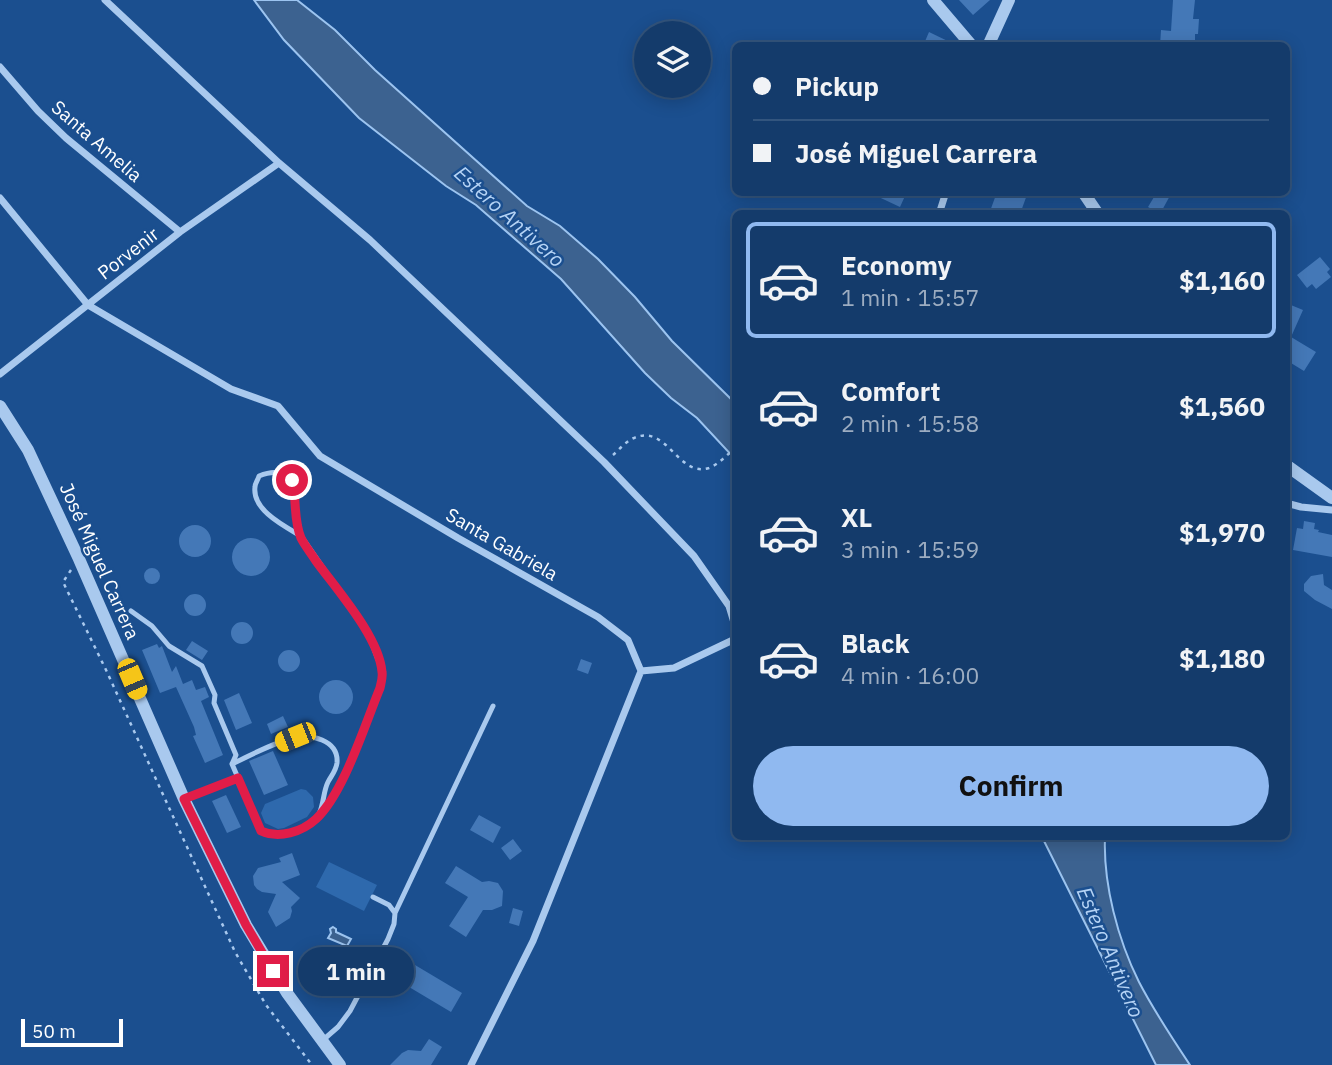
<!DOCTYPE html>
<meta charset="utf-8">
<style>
:root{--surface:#143b6b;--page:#1d4271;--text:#f1f3f6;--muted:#9dadc1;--line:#33557e;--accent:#90b9f0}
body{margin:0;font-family:"IBM Plex Sans",sans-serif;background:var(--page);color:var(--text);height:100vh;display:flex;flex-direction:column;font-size:26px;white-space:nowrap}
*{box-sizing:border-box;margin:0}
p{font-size:23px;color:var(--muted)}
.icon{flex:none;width:38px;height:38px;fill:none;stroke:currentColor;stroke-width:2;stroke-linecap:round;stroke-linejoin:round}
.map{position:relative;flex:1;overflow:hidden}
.drawer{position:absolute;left:732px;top:210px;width:558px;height:630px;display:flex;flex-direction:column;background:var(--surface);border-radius:10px;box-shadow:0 4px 18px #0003,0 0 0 2px var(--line)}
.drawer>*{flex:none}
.hud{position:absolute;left:732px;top:42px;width:558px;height:154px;border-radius:10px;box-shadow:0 4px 18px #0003,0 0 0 2px var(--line);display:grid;align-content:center;height:154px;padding:0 21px;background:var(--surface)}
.tools{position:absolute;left:634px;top:21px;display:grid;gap:14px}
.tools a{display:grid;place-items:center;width:77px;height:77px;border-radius:50%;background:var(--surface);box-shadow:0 4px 18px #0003,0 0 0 2px var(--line);font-size:35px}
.scale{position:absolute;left:21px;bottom:18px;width:102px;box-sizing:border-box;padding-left:7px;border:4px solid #fff;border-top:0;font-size:19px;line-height:24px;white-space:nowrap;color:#fff;-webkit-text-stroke:5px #1b4f8f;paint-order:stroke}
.end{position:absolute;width:32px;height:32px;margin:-16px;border:9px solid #e11d48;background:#fff;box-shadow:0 0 0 4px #fff}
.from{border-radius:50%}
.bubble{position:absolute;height:49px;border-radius:24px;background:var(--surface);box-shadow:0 4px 18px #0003,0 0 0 2px var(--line);font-size:23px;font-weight:700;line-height:49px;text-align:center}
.car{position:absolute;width:21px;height:42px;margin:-21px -10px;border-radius:9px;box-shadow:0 0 5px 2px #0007;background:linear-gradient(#f5c518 24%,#345 0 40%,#f5c518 0 76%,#345 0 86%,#f5c518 0)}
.hud b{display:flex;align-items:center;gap:24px;height:66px;font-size:26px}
.hud b+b{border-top:2px solid var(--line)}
.hud i{width:18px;height:18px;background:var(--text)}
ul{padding:12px 0 0;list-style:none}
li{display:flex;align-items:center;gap:21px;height:116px;margin:0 14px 10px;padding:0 7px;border:4px solid transparent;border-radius:10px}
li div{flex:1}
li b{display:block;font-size:26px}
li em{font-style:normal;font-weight:700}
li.on{border-color:var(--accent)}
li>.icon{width:63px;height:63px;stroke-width:1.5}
.action{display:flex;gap:14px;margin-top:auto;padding:14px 21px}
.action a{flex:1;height:80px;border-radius:42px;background:var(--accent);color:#111;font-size:28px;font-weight:700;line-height:80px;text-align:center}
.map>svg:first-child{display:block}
.green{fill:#2e69ad}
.water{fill:#3c6290;stroke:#9cc4f0;stroke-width:2}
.building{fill:#4478b7}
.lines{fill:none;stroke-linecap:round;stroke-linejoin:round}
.path{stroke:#a9c9ee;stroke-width:2.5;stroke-dasharray:3.5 5;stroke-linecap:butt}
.service{stroke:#a9c9ee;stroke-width:5}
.minor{stroke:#a9c9ee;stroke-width:7}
.tertiary{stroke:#a9c9ee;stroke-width:12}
.route{stroke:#e11d48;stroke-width:9}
.labels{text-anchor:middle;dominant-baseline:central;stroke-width:5;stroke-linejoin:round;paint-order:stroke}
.street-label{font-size:19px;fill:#fff;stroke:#1b4f8f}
.water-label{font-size:21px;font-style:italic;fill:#b5d3f5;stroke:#1b4f8f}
</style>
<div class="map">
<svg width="1332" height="1065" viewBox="0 0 1332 1065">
<rect width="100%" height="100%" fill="#1b4f8f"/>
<path class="green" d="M 301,789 L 306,790 L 313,797 L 314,807 L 307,817 L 284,828 L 278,829 L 265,823 L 261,813 L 265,804 Z
M 329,862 L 377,885 L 364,911 L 316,887 Z"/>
<path class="water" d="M 254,0 L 297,0 L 335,30 L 375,70 L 527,206 L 560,226 L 598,259 L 635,297 L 672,341 L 735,403 L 735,459 L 697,418 L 671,398 L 645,373 L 561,279 L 476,205 L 446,186 L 359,118 L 284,40 Z
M 1042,837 L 1105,837 C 1103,884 1118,940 1139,982 C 1154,1011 1172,1038 1190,1065 L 1156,1065 Z
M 333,927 L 336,929 L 336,932 L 351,939 L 347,946 L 328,938 L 331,933 L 330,929 Z"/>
<path class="building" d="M 959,0 L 990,0 L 973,15 Z
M 1173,0 L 1195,0 L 1193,19 L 1199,19 L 1198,34 L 1195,34 L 1195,46 L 1160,46 L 1161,30 L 1171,31 Z
M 929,32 L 958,46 L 923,46 Z
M 868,192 L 898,192 L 905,196 L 900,207 Z
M 997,192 L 1028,192 L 1020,214 L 989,214 Z
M 1157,192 L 1172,192 L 1160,214 L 1148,207 Z
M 1320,257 L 1330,269 L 1327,272 L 1331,277 L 1316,289 L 1312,284 L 1307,288 L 1297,275 Z
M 1286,303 L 1303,310 L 1291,337 L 1316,352 L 1304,371 L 1286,360 Z
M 1304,521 L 1315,523 L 1314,529 L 1319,530 L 1318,532 L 1332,535 L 1332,557 L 1293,550 L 1297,528 L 1303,529 Z
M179 541a16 16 0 1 1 32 0a16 16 0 1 1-32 0Z
M232 557a19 19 0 1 1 38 0a19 19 0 1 1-38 0Z
M144 576a8 8 0 1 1 16 0a8 8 0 1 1-16 0Z
M 1323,574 L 1324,585 L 1332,590 L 1332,609 L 1315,600 L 1304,591 L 1304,584 L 1311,576 Z
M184 605a11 11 0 1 1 22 0a11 11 0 1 1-22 0Z
M231 633a11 11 0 1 1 22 0a11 11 0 1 1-22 0Z
M 192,641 L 208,651 L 202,660 L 186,650 Z
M 157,644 L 159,648 L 162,646 L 172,672 L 176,666 L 183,684 L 192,680 L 196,690 L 205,687 L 209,697 L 201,701 L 223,755 L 205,763 L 193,736 L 196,735 L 194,727 L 176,687 L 160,693 L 142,650 Z
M278 661a11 11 0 1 1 22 0a11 11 0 1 1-22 0Z
M 581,659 L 592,663 L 588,674 L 577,670 Z
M319 697a17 17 0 1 1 34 0a17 17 0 1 1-34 0Z
M 239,693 L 252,723 L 236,730 L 224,700 Z
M 283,716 L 288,727 L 271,734 L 267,724 Z
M 273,751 L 288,785 L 264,795 L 249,761 Z
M 226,795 L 241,827 L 227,833 L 212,801 Z
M 479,815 L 501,827 L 493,843 L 470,830 Z
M 513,839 L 522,851 L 510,860 L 501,848 Z
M 292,853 L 300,875 L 282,882 L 300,898 L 291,907 L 292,911 L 290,918 L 276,927 L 268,912 L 276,894 L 262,892 L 257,889 L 254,885 L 253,876 L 258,868 L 281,862 L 279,858 Z
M 456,866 L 482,882 L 489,881 L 498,883 L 503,891 L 502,906 L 492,910 L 483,910 L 466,937 L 449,926 L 468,897 L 445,883 Z
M 513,908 L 523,911 L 519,926 L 509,923 Z
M 332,958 L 346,964 L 332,998 L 318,992 Z
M 415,965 L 462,993 L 451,1012 L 404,984 Z
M 429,1039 L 442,1047 L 431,1065 L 390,1065 L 402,1053 L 408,1050 L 421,1051 Z"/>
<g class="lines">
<path class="path" d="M 613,455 C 619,450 626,441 634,438 C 667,423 678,478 709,468 C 719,464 727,455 735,448
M 71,570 L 63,582 L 107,672 L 235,952 L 266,1005 L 312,1065"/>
<path class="service" d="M 1286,285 L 1288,281
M 301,536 C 284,526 252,510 255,487 C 255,483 258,480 259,476 C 272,471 280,471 292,479 L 296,494 L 295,507 L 301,536 L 368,633 L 382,670 L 380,688 L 343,778 L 331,801 L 321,813
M 131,611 L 152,626 L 169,646 L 202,666 L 215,695 L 214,703 L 236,755 L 232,764 L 261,831 C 278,838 312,832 319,814 C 324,804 323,792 328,782 C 331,776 336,771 337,763 C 339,740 310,733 292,738 C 271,744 251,755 232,764
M 186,799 L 238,778
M 395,913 L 493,706
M 323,1040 L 338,1027 L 350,1011 L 388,939 L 394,924 L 395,913 L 389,905 L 373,897"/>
<path class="minor" d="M 105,0 L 279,163 L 370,240 L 604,462 L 694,556 L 729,606 L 735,626
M 0,67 L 38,111 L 66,138 L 180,232
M 0,198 L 88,305 L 231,389 L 278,406 L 320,456 L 458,538 L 598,617 L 628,640 L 641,671 L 533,941 L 471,1065
M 939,214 L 946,192
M 0,374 L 180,232 L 279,163
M 1286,503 L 1301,507 L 1332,510
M 641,671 L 674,668 L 735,639"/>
<path class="tertiary" d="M 933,0 L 972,46
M 988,46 L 1009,0
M 1083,192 L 1098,214
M 0,406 L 28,450 L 79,559 L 184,799 L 246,925 L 287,993 L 340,1065
M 1286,465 L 1332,498"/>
</g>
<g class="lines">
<path class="route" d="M 273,971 L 246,925 L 184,799 L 238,778 L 261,831 C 279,839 302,832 316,819 C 344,793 365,724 380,688 C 381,683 383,677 382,672 C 379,637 337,590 316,561 C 311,553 305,546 301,538 C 293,519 297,499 292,480"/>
</g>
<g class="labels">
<g class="street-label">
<text transform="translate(97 141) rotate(41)">Santa Amelia</text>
<text transform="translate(128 253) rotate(-38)">Porvenir</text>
<text transform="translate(502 544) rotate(30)">Santa Gabriela</text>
<text transform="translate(100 561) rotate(66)">José Miguel Carrera</text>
</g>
<g class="water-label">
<text transform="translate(510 216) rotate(42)">Estero Antivero</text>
<text transform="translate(1111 952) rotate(67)">Estero Antivero</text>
</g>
</g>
</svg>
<div class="tools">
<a><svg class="icon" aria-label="layers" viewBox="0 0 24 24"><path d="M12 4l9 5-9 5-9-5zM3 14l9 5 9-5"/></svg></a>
</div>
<div class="scale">50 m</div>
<i class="end from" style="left:292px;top:480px"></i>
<i class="end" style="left:273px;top:971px"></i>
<div class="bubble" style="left:298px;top:947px;width:116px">1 min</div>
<i class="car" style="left:132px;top:679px;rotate:157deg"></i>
<i class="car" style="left:295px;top:737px;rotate:248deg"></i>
<div class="hud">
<b><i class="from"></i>Pickup</b>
<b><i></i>José Miguel Carrera</b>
</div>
<section class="drawer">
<ul>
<li class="on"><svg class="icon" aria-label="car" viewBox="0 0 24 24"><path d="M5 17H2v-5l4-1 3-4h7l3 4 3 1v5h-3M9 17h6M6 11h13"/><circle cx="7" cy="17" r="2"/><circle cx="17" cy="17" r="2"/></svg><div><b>Economy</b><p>1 min · 15:57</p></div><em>$1,160</em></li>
<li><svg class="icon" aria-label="car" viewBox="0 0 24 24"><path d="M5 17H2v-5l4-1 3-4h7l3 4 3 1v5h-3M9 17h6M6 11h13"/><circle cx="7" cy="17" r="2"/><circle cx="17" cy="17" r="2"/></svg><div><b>Comfort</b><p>2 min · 15:58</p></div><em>$1,560</em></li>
<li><svg class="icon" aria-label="car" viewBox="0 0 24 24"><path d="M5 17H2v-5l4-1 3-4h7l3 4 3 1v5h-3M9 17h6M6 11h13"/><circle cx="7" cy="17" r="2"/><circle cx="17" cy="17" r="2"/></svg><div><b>XL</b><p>3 min · 15:59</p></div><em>$1,970</em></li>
<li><svg class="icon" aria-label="car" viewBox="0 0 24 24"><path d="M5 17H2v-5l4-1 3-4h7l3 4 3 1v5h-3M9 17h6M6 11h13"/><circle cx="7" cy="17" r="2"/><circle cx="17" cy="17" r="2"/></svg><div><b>Black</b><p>4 min · 16:00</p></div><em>$1,180</em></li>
</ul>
<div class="action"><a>Confirm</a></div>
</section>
</div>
